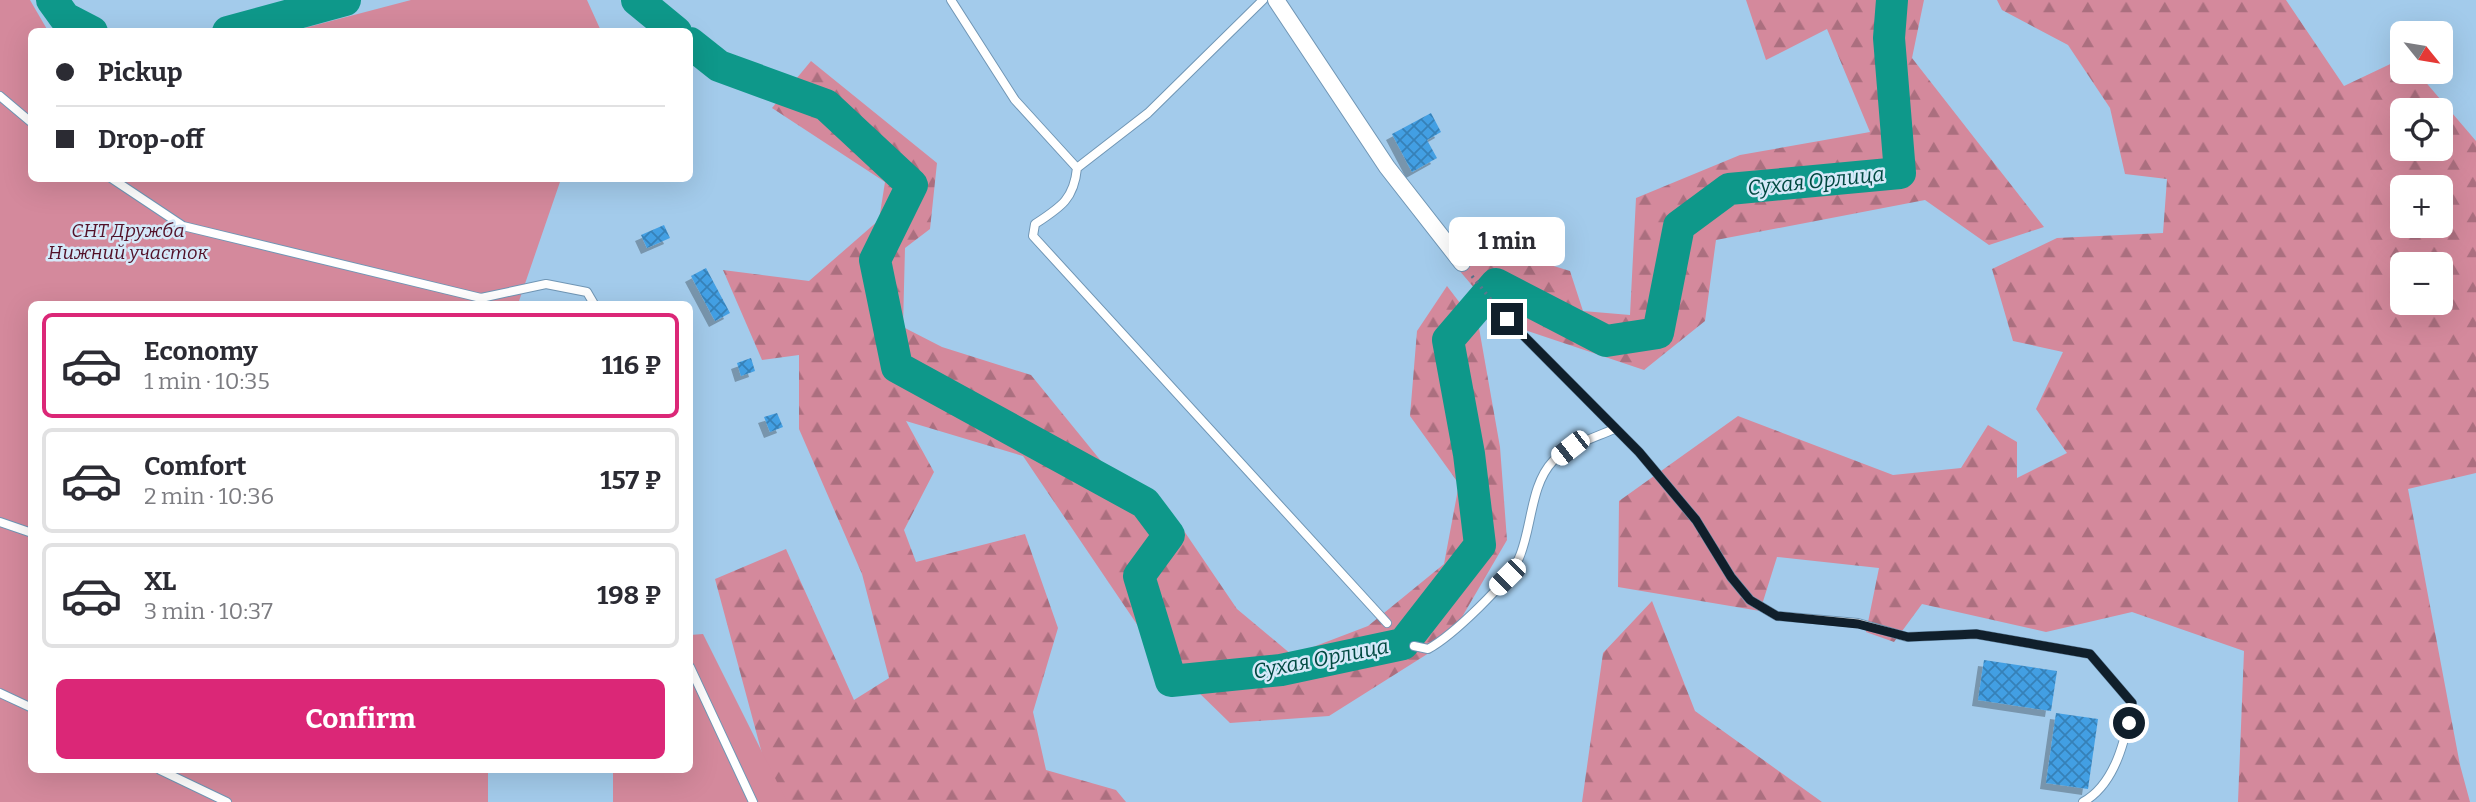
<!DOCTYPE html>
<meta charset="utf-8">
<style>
:root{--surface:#fff;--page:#f2f2f3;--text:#2b2b33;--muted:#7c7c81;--line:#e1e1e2;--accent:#db2777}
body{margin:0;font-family:Bitter,serif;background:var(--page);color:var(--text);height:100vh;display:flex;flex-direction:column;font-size:26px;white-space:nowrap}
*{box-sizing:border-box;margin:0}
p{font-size:23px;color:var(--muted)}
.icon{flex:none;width:38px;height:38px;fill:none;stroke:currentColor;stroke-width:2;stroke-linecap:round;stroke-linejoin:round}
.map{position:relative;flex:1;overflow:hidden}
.panel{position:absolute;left:28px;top:301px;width:665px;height:472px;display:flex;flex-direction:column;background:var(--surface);border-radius:10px;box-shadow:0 7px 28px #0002}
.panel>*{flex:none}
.top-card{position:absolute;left:28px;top:28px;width:665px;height:154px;border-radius:10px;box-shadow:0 7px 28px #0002;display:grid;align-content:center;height:154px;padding:0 28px;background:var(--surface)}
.needle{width:46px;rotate:120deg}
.fabs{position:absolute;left:2390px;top:21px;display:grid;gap:14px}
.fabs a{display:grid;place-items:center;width:63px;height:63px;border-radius:10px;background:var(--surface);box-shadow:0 7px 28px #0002;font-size:35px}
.end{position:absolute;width:32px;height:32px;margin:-16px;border:9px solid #101f2b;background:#fff;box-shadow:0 0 0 4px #fff}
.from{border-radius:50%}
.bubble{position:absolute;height:49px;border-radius:10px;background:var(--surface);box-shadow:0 7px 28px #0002;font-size:23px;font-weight:700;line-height:49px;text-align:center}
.car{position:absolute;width:21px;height:42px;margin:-21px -10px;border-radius:9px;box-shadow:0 0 5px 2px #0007;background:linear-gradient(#fff 24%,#345 0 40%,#fff 0 76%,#345 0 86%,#fff 0)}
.top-card b{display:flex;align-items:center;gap:24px;height:66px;font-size:26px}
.top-card b+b{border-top:2px solid var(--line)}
.top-card i{width:18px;height:18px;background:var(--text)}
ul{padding:12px 0 0;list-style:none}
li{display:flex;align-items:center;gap:21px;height:105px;margin:0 14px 10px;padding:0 14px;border:4px solid var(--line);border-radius:10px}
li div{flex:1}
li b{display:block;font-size:26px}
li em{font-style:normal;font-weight:700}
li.selected{border-color:var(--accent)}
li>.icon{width:63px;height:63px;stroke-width:1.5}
.primary-button{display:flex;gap:14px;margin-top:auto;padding:14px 28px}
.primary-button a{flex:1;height:80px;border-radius:10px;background:var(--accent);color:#fff;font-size:28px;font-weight:700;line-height:80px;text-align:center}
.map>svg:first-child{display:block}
.forest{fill:url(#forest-firs);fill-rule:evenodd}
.green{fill:#d4899c}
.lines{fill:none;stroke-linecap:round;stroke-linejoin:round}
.river{stroke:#0e988a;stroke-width:32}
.building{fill:url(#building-cross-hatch);filter:url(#shadow)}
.lane-casing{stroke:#7096b5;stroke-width:10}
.street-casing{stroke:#7096b5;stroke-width:18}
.path{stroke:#5c788f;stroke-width:3.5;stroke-dasharray:2 5;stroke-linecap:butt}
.lane{stroke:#fff;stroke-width:8}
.street{stroke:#fff;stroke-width:16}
.route{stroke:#101f2b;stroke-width:9}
.labels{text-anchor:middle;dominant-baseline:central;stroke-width:5;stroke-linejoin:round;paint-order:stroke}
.park-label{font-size:19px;font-style:italic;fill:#521128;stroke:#d5e9f9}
.water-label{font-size:21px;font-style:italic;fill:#004941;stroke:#d5e9f9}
</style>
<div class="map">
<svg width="2476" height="802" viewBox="0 0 2476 802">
<defs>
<pattern id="forest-firs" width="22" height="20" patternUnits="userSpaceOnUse" patternTransform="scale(1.75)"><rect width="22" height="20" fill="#d4899c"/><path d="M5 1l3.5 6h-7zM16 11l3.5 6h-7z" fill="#ab6f7f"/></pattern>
<pattern id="building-cross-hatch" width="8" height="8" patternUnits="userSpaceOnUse" patternTransform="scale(1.75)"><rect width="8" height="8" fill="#429fe3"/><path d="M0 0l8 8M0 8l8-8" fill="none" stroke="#3681b8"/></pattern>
<filter id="shadow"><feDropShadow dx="-6" dy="6" stdDeviation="0" flood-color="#0004"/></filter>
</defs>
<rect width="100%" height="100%" fill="#a3cbeb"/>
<path class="forest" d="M 1746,0 L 1924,0 L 1912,58 L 2044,227 L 1989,245 L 1925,200 L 1716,240 L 1705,321 L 1644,370 L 1504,323 L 1447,256 L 1504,251 L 1570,271 L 1583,311 L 1630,315 L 1636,198 L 1740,155 L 1870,132 L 1827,29 L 1766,60 Z
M 1997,0 L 2286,0 L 2344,86 L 2403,58 L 2403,72 L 2417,72 L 2476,141 L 2476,473 L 2408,489 L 2460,765 L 2470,802 L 2238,802 L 2244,651 L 2132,612 L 2046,632 L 1922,604 L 1894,642 L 1866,632 L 1879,568 L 1777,557 L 1760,611 L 1618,587 L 1619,501 L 1738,416 L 1893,475 L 1961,468 L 1988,425 L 2017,442 L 2017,478 L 2067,453 L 2036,409 L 2063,352 L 2013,341 L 1992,269 L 2057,238 L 2163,233 L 2167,179 L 2125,174 L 2110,108 L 2068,45 L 2002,10 ZM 2403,110 L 2441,110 L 2441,149 L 2403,149 ZM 2403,187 L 2441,187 L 2441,226 L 2403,226 ZM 2403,264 L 2441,264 L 2441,303 L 2403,303 Z
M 811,61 L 937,163 L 930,229 L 905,248 L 903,327 L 942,347 L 1031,375 L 1123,488 L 1182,528 L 1237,609 L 1292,655 L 1368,626 L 1444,564 L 1459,484 L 1410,416 L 1417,331 L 1447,286 L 1479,328 L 1500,447 L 1507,540 L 1448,641 L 1329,716 L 1230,723 L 1153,648 L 1023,456 L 906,421 L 934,472 L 904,530 L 916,562 L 1025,534 L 1058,628 L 1033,712 L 1046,770 L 1116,790 L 1126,802 L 775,802 L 715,579 L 786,549 L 854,700 L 889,678 L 862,574 L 799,429 L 799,355 L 762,360 L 723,270 L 809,281 L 879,220 L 885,182 L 772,108 Z
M 1652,601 L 1695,711 L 1822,802 L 1582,802 L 1603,653 Z"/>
<path class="green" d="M 0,0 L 30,0 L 48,31 L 32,32 L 32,178 L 561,179 L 518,304 L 32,304 L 32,770 L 488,770 L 488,802 L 0,802 Z
M 411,0 L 587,0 L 601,31 L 293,31 Z
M 703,634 L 787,802 L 613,802 L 613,770 L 690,770 L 690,635 Z"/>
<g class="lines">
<path class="river" d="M 52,0 L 65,18 L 92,32
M 637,0 L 676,32
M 228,32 L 345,0
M 690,43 L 719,66 L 826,105 L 912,185 L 875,260 L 897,367 L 1145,503 L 1169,535 L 1139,576 L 1171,681 L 1281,670 L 1403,644 L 1480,545 L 1469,454 L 1448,340 L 1496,284 L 1606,341 L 1658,333 L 1679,226 L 1729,189 L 1900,173 L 1889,38 L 1892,0"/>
</g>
<path class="building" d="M 1431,113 L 1441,132 L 1427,140 L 1437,158 L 1412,172 L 1392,134 Z
M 664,225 L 670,238 L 647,248 L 641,235 Z
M 706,268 L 730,313 L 715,321 L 691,276 Z
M 751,358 L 755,371 L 741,376 L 737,363 Z
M 777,413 L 783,427 L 770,432 L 764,417 Z
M 1984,660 L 2057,671 L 2051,711 L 1978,700 Z
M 2056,713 L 2098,719 L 2088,789 L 2046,783 Z"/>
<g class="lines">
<g class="lane-casing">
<path id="lane" d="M 951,0 L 1015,100 L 1077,168 C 1074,199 1061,207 1035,224 L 1033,236 L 1387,623
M 0,96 L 32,123
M 1077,168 L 1148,113 L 1263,0
M 111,178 L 183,226 L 481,298 L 546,284 L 587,292 L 594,304
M 1507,319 L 1639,452 L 1696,520 L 1731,577 L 1750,600 L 1777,616 L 1858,623 L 1907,637 L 1976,634 L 2090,654 L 2132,703 C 2126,737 2116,784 2083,802
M 0,522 L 32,533
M 1414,646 L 1428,649 C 1452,636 1509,582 1519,558 C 1532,529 1530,485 1553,461 C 1569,445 1594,438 1614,429
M 690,667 L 753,802
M 0,693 L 32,708
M 160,770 L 227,802"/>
</g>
<g class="street-casing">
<path id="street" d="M 1276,0 L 1387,167 L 1462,263"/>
</g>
<path class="path" d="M 1472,276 L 1500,311"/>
<use href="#lane" class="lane"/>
<use href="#street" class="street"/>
</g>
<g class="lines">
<path class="route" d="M 1507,319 L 1639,452 L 1696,520 L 1731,577 L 1750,600 L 1777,616 L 1858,624 L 1908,637 L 1976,634 L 2090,654 L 2132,703 L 2129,723"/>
</g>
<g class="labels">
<g class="park-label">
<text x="128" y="230">СНТ Дружба<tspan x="128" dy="22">Нижний участок</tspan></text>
</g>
<g class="water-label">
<text transform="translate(1816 181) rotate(-6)">Сухая Орлица</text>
<text transform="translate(1321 659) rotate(-11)">Сухая Орлица</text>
</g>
</g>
</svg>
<div class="fabs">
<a><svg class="needle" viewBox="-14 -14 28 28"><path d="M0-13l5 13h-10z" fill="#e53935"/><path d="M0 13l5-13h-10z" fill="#7c7c81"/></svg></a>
<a><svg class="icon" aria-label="locate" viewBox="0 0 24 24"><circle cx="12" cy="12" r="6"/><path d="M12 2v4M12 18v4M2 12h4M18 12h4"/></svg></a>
<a>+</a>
<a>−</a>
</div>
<i class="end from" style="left:2129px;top:723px"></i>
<i class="end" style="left:1507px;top:319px"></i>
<div class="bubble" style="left:1449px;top:217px;width:116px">1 min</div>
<i class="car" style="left:1570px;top:448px;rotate:232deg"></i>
<i class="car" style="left:1507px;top:577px;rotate:225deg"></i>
<div class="top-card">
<b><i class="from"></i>Pickup</b>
<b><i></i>Drop-off</b>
</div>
<section class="panel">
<ul>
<li class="selected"><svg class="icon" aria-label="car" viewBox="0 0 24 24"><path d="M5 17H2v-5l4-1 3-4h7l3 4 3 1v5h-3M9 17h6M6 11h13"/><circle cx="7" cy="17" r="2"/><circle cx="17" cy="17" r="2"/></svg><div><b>Economy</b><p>1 min · 10:35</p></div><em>116 ₽</em></li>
<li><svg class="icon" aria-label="car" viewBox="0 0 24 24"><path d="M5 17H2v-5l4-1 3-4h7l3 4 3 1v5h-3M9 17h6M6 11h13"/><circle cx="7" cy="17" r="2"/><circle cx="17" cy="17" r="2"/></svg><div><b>Comfort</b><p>2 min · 10:36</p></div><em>157 ₽</em></li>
<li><svg class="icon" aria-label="car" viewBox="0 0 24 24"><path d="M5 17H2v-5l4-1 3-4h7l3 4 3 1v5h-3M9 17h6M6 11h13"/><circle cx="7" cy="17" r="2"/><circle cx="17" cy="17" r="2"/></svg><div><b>XL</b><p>3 min · 10:37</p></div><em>198 ₽</em></li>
</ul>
<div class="primary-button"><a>Confirm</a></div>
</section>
</div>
